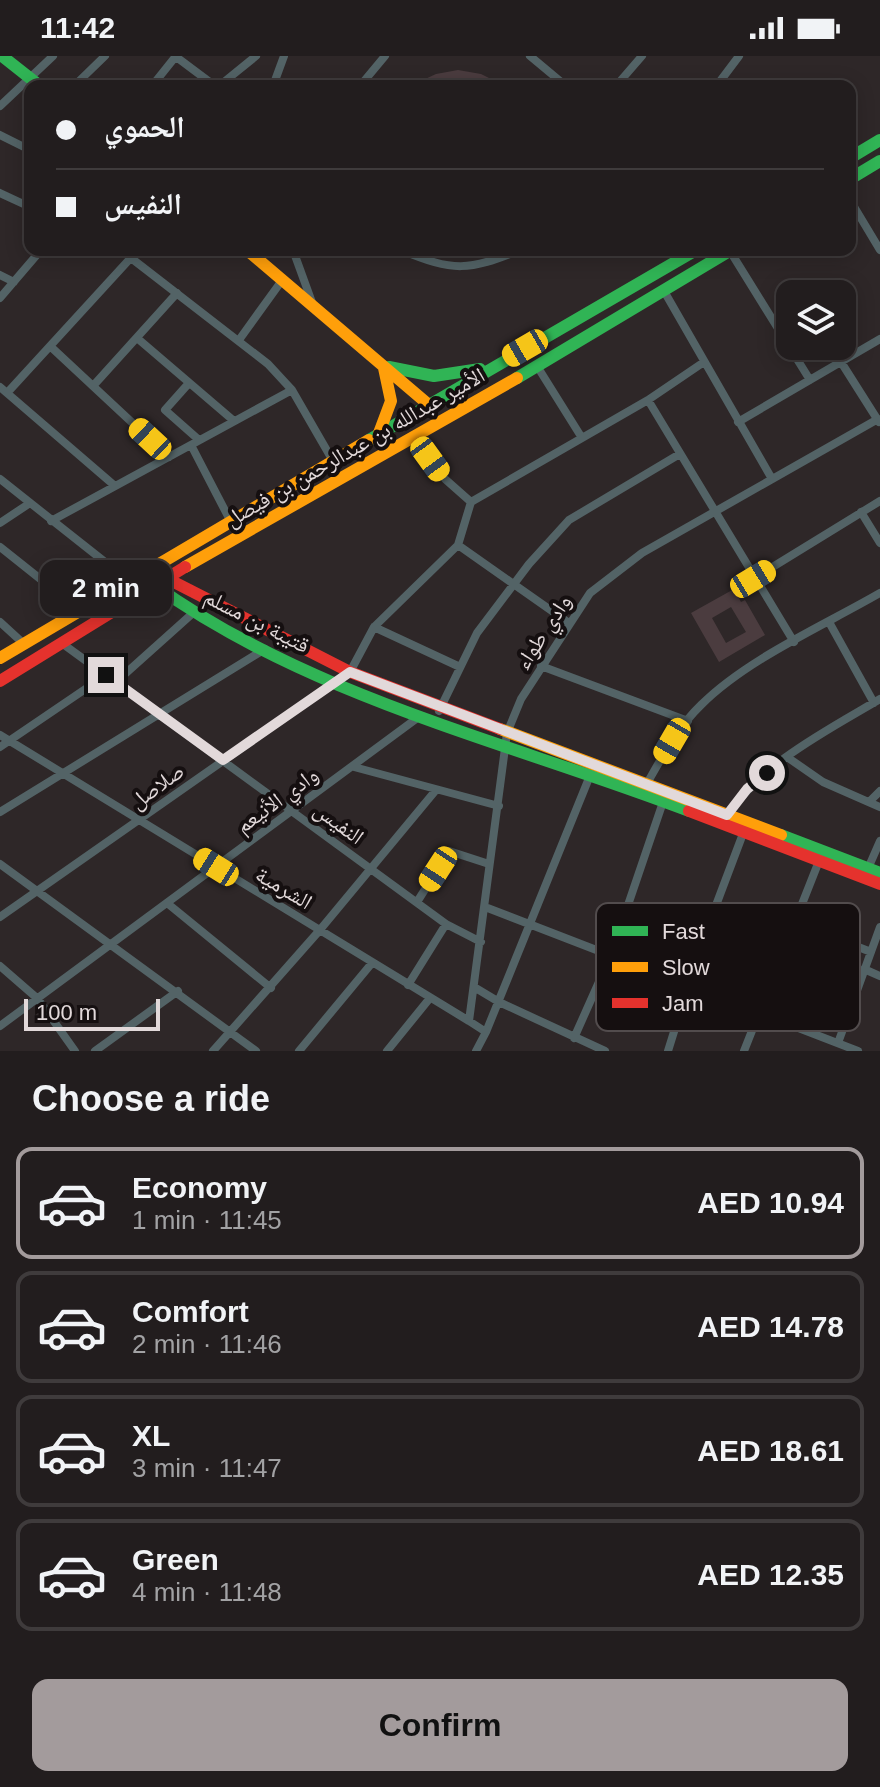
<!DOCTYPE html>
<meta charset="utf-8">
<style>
:root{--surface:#221d1e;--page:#2a2627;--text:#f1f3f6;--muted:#a2a2a4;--line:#3f3b3c;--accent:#a39b9c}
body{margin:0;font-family:Helvetica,"Noto Naskh Arabic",sans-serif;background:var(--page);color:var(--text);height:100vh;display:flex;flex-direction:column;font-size:30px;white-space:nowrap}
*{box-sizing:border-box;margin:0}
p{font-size:26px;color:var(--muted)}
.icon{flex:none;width:44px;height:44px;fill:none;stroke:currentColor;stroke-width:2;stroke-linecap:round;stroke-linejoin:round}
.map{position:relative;height:995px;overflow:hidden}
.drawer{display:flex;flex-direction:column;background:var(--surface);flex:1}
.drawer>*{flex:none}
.banner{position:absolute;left:24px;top:24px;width:832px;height:176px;border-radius:16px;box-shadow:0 4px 20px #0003,0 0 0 2px var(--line);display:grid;align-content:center;height:176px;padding:0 32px;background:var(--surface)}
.controls{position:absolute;left:776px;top:224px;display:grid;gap:16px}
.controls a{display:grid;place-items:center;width:80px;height:80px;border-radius:16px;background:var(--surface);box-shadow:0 4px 20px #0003,0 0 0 2px var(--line);font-size:40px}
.scale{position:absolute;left:24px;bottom:20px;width:136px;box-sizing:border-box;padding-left:8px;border:4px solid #e2d9da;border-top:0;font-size:22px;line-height:28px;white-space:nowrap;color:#e2d9da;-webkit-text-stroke:6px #150f10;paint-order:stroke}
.end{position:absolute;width:36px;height:36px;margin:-18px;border:10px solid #e2d9da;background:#111;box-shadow:0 0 0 4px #111}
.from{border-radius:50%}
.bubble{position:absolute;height:56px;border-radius:16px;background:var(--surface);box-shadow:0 4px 20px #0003,0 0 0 2px var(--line);font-size:26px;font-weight:800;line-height:56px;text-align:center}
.car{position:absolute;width:24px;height:48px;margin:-24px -12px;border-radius:10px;box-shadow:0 0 6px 2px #0007;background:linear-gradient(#f5c518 24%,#345 0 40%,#f5c518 0 76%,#345 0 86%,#f5c518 0)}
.banner b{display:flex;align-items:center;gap:28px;height:76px;font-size:30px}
.banner b+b{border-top:2px solid var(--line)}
.banner i{width:20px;height:20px;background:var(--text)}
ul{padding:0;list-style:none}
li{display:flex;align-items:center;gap:24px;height:112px;margin:0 16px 12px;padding:0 16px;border:4px solid var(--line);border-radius:16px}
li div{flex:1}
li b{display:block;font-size:30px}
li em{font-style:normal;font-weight:800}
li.active{border-color:var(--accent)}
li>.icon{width:72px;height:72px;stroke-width:1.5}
h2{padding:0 32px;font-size:36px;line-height:96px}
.action{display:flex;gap:16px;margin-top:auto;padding:16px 32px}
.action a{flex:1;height:92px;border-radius:16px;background:var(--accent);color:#111;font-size:32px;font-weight:800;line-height:92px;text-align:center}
.status{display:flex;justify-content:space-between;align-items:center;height:56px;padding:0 40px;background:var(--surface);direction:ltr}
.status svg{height:22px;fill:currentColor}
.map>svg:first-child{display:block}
.building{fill:#4b3c3f;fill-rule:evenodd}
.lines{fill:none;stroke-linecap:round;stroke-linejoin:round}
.street{stroke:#536366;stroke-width:8}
.fast{stroke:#30b455;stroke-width:12}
.slow{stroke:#ff9f0a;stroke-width:12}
.jam{stroke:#e5322d;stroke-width:12}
.route{stroke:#e2d9da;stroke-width:10}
.labels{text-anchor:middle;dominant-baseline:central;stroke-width:8;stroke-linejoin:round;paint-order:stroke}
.street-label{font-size:22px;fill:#e2d9da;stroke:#150f10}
.key{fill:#150f10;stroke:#524c4d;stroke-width:2}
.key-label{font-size:22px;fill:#e2d9da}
</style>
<div class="status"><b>11:42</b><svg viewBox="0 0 49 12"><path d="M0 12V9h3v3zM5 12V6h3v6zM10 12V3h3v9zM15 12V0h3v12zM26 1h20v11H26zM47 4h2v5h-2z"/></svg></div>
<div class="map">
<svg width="880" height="995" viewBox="0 0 880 995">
<rect width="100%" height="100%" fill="#2e2728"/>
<path class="building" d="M 458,14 L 481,18 L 505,30 L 410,30 L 436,18 Z
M 734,533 L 741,546 L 745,544 L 765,579 L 719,606 L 691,557 ZM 731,551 L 746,576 L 726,587 L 712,562 Z"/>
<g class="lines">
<path class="street" d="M 175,0 L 215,30
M 530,0 L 566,30
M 74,30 L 105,0
M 152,30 L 176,0
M 219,30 L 256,0
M 273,30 L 284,0
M 360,30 L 385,0
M 616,30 L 642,0
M 729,30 L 721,24 L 739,0
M 0,50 L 53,0
M 0,79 L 30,94
M 0,137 L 30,151
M 850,144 L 880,194
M 293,194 L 313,249
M 401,194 C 454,216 468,215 520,194
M 730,195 L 810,324
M 131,202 L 268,308 L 292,334 L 333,405
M 0,219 L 14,226
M 664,235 L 772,423
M 0,242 L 41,194
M 137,282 L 234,365
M 239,284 L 283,223
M 50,290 L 169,401
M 841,306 L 879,366
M 537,310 L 582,382
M 189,327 L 165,354 L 199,384
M 93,330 L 177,237
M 0,331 L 115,430
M 7,337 L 138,194
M 648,344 L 794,586
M 738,366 L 880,283
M 415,382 L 445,423 L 471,446
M 191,389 L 231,466
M 0,423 L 129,525
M 861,456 L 880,487
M 51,465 L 292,334
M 0,467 L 30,447
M 458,489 L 569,567
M 0,491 L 78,553
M 753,523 L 880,445
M 0,566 L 24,588
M 829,566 L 874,647
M 374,571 L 460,611
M 63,588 L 446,868 L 481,886
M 541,610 L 688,665
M 116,626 L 193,557
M 439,655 L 477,577 L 529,508 L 569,464 L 678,399
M 0,679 L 469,965 L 486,976 L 476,995
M 0,691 L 106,619
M 787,701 L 823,726 L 880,751
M 354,711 L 499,750
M 645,731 C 661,703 677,672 701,649 C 747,603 823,570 880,537
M 869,746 L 880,735
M 0,756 L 265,593
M 726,761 C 762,707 826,675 880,643
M 449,795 L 489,808
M 0,808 L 256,995
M 866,817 L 880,785
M 417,846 L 438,813
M 167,847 L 271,932
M 485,851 L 858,995
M 625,860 L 701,889
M 0,861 L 350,616 L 374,571 L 458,489 L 471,446 L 648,344 L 704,306
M 795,866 L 871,896
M 0,910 L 38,943 L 75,995
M 864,913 L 880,920
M 775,915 L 852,949
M 408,929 L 446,868
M 474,931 L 499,946 L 605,995
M 469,965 L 507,677 L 521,643 L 590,537 L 642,497 L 878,363
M 0,970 L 420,660
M 486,976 L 589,722
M 574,982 L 611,899 L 663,746
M 838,987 L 880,871
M 95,995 L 178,935
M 213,995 L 319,875 L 436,734
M 299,995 L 372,907
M 387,995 L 430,942
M 668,995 L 701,889 L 744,775
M 744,995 L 819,805"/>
<path class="fast" d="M 2,0 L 40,30
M 850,102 L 880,84
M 850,123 L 880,105
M 389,311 L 434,320 L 480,313
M 517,322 L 731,194
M 369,384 L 696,194
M 153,528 C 309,641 512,687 689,755
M 781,779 L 880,817"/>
<path class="slow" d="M 247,194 L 429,349
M 379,377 L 391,345 L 384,312
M 185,511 L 517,322
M 0,602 L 369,384
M 500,673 L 781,779"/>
<path class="jam" d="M 162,520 L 350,616 L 500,673
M 0,625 L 185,511
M 689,755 L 880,828"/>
</g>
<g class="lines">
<path class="route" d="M 106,619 L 223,704 L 350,616 L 727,759 L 747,733 L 767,717"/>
</g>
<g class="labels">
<g class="street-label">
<text transform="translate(355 391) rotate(-30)">الأمير عبدالله بن عبدالرحمن بن فيصل</text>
<text transform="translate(257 565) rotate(27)">قتيبة بن مسلم</text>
<text transform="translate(543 576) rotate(-57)">وادي طواء</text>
<text transform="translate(157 730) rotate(-36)">صلاصل</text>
<text transform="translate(277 744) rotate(-36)">وادي الأنيعم</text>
<text transform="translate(339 767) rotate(36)">النفيس</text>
<text transform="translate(284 832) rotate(31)">الشرمية</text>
</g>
</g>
<rect x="596" y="847" width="264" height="128" rx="12" class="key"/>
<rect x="612" y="870" width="36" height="10" fill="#30b455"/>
<rect x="612" y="906" width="36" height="10" fill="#ff9f0a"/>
<rect x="612" y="942" width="36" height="10" fill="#e5322d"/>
<g class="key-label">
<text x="662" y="883">Fast</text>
<text x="662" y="919">Slow</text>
<text x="662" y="955">Jam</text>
</g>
</svg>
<div class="controls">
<a><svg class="icon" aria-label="layers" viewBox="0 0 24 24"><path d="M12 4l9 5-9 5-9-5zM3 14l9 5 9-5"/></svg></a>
</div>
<div class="scale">100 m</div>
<i class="end from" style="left:767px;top:717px"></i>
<i class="end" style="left:106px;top:619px"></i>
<div class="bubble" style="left:40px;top:504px;width:132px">2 min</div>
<i class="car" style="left:525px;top:292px;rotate:240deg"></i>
<i class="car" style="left:150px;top:383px;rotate:313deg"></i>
<i class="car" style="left:430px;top:403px;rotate:144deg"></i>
<i class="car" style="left:753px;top:523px;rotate:59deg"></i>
<i class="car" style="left:672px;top:685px;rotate:210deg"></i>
<i class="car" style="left:216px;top:811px;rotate:302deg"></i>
<i class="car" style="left:438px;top:813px;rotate:213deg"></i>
<div class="banner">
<b><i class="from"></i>الحموي</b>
<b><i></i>النفيس</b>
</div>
</div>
<section class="drawer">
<h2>Choose a ride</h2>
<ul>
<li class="active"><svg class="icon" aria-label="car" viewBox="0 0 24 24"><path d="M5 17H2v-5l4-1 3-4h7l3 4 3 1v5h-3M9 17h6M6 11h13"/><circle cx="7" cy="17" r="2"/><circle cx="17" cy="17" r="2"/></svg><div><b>Economy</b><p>1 min · 11:45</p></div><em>AED 10.94</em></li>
<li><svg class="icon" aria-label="car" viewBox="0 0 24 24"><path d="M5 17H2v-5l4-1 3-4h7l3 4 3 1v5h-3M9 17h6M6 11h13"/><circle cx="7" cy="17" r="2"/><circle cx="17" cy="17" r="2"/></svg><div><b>Comfort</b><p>2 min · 11:46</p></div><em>AED 14.78</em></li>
<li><svg class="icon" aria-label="car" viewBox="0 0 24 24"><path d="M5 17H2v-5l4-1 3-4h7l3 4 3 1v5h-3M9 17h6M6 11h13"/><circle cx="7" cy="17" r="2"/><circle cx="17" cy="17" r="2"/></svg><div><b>XL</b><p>3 min · 11:47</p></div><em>AED 18.61</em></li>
<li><svg class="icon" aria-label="car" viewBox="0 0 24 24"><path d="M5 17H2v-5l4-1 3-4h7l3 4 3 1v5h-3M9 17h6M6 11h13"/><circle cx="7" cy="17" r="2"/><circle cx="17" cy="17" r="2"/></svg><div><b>Green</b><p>4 min · 11:48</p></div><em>AED 12.35</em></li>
</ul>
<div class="action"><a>Confirm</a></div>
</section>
